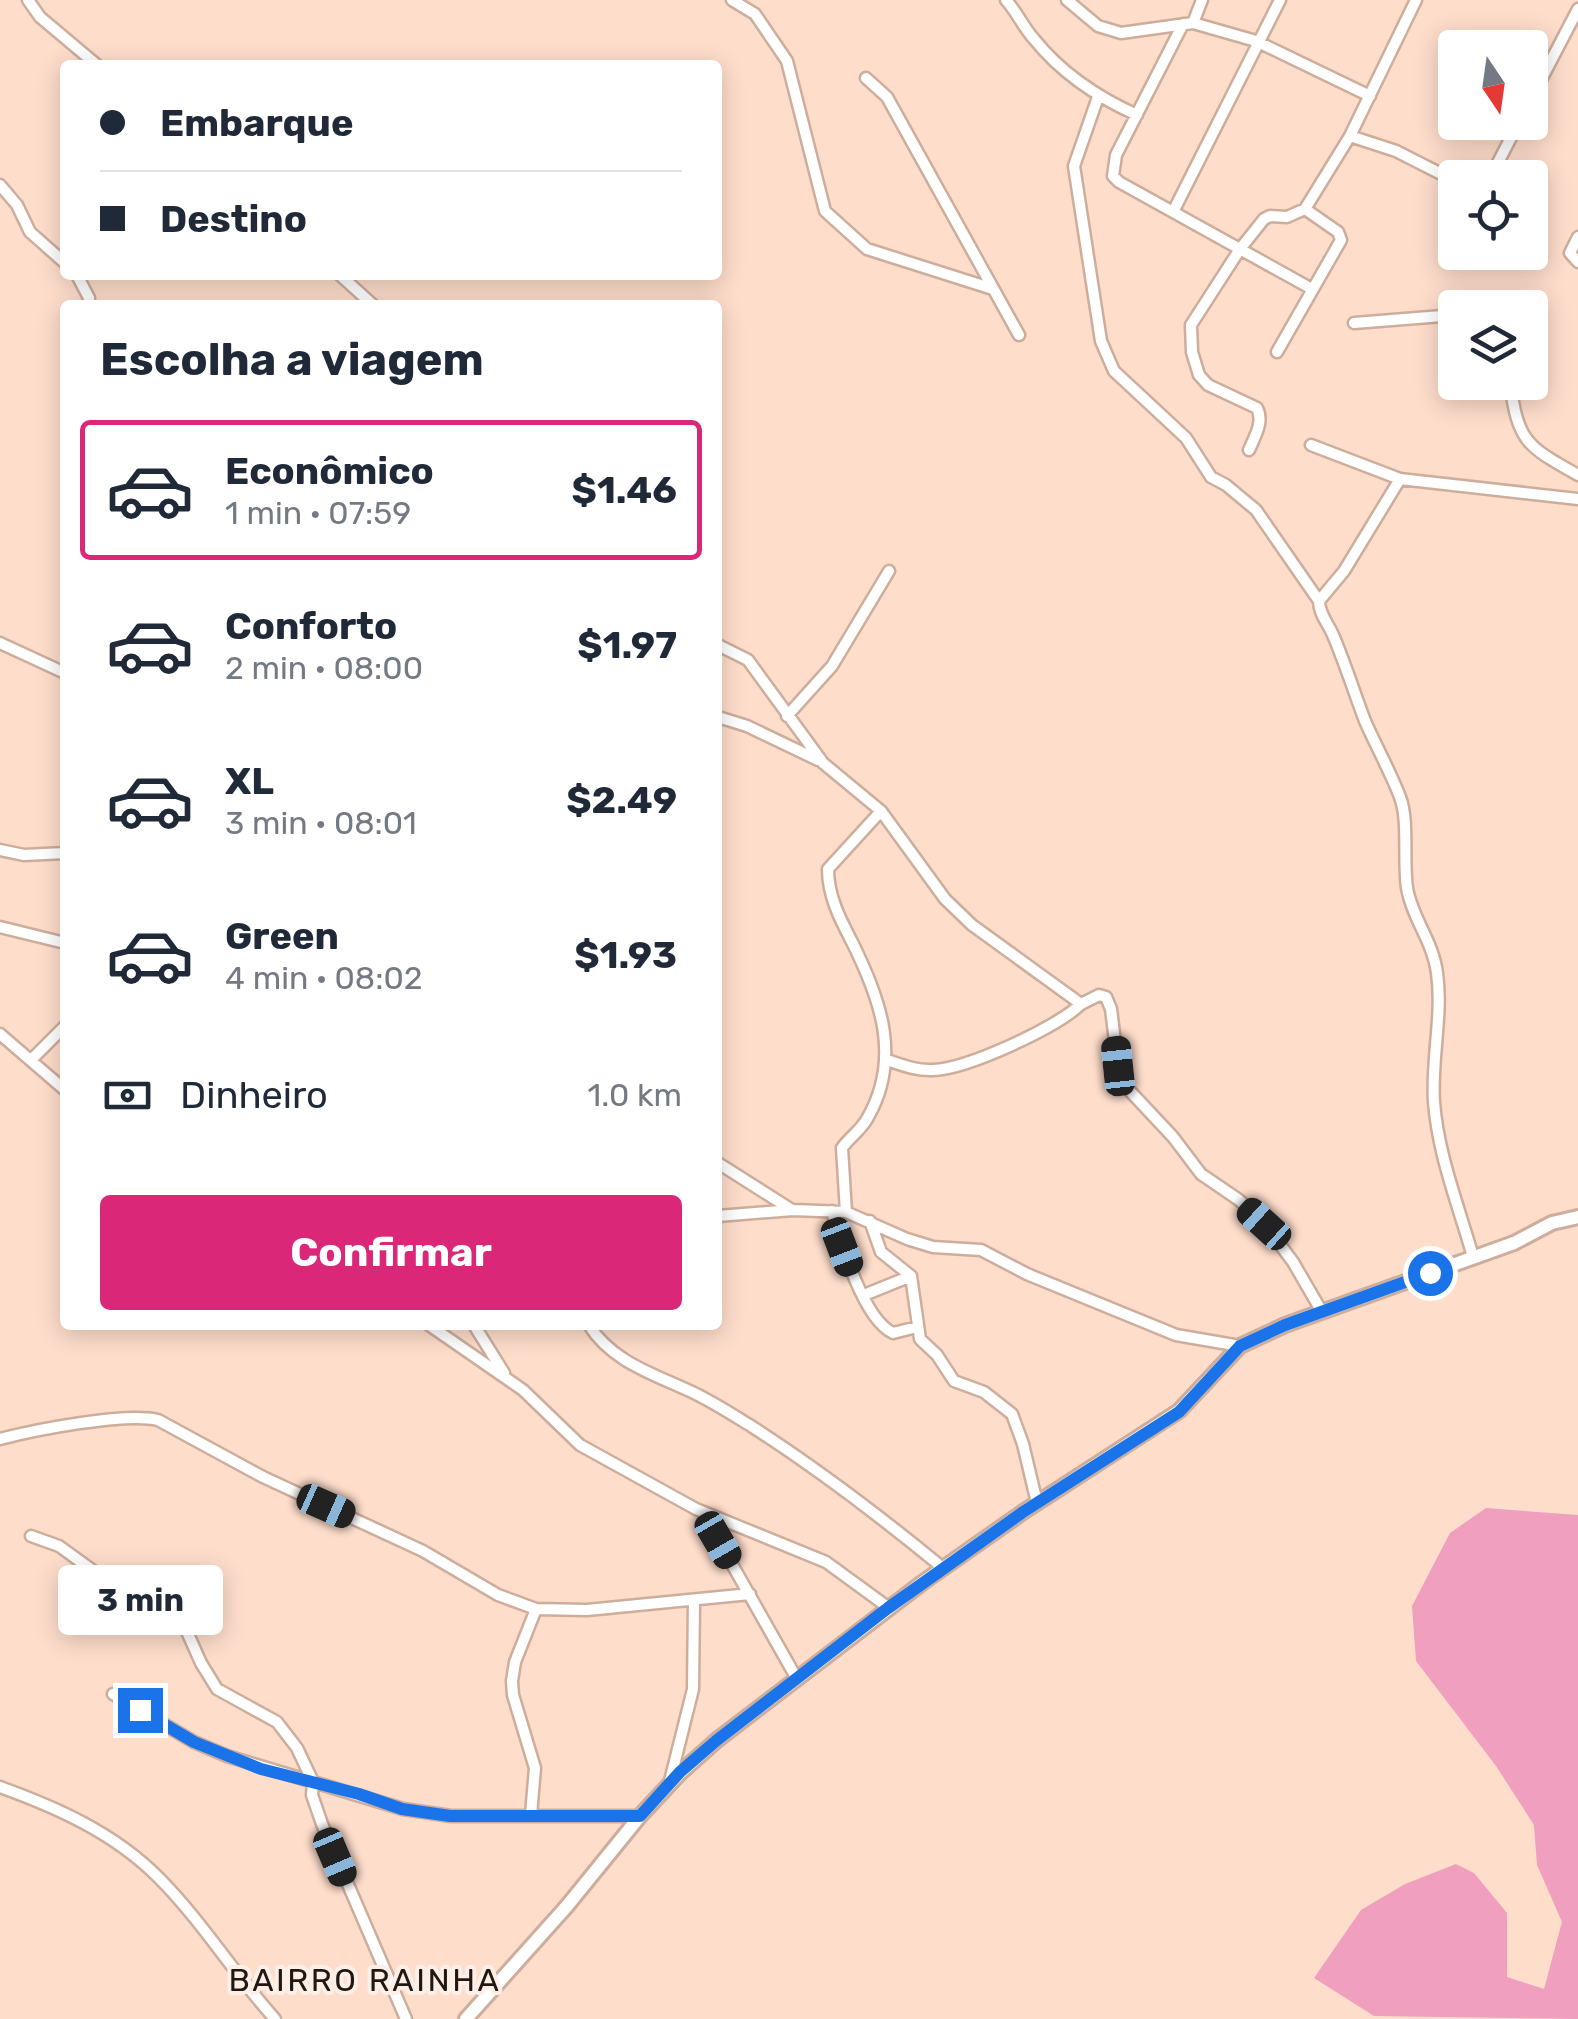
<!DOCTYPE html>
<html lang="pt">
<meta charset="utf-8">
<style>
:root{--surface:#fff;--page:#f6f6f7;--text:#1f2937;--muted:#747a83;--line:#e0e1e3;--accent:#db2777}
body{margin:0;font-family:Rubik,sans-serif;background:var(--page);color:var(--text);height:100vh;display:flex;flex-direction:column;font-size:38px;white-space:nowrap}
*{box-sizing:border-box;margin:0}
p{font-size:32px;color:var(--muted)}
.icon{flex:none;width:55px;height:55px;fill:none;stroke:currentColor;stroke-width:2;stroke-linecap:round;stroke-linejoin:round}
.map{position:relative;flex:1;overflow:hidden}
.panel{position:absolute;left:60px;top:300px;width:662px;height:1030px;display:flex;flex-direction:column;background:var(--surface);border-radius:10px;box-shadow:0 5px 25px #0003}
.panel>*{flex:none}
.guide{position:absolute;left:60px;top:60px;width:662px;height:220px;border-radius:10px;box-shadow:0 5px 25px #0003;display:grid;align-content:center;height:220px;padding:0 40px;background:var(--surface)}
.needle{width:65px;rotate:167deg}
.controls{position:absolute;left:1438px;top:30px;display:grid;gap:20px}
.controls a{display:grid;place-items:center;width:110px;height:110px;border-radius:10px;background:var(--surface);box-shadow:0 5px 25px #0003;font-size:50px}
.end{position:absolute;width:45px;height:45px;margin:-22px;border:12px solid #1a73e8;background:#fff;box-shadow:0 0 0 5px #fff}
.from{border-radius:50%}
.bubble{position:absolute;height:70px;border-radius:10px;background:var(--surface);box-shadow:0 5px 25px #0003;font-size:32px;font-weight:700;line-height:70px;text-align:center}
.car{position:absolute;width:30px;height:60px;margin:-30px -15px;border-radius:12px;box-shadow:0 0 8px 2px #0007;background:linear-gradient(#222 24%,#8ab4d8 0 40%,#222 0 76%,#8ab4d8 0 86%,#222 0)}
.guide b{display:flex;align-items:center;gap:35px;height:95px;font-size:38px}
.guide b+b{border-top:2px solid var(--line)}
.guide i{width:25px;height:25px;background:var(--text)}
ul{padding:0;list-style:none}
li{display:flex;align-items:center;gap:30px;height:140px;margin:0 20px 15px;padding:0 20px;border:5px solid transparent;border-radius:10px}
li div{flex:1}
li b{display:block;font-size:38px}
li em{font-style:normal;font-weight:700}
li.on{border-color:var(--accent)}
li>.icon{width:90px;height:90px;stroke-width:1.5}
h2{padding:0 40px;font-size:45px;line-height:120px}
.pay{display:flex;align-items:center;gap:25px;height:110px;padding:0 40px;font-size:38px}
.pay p{margin-inline-start:auto}
.action{display:flex;gap:20px;margin-top:auto;padding:20px 40px}
.action a{flex:1;height:115px;border-radius:10px;background:var(--accent);color:#fff;font-size:40px;font-weight:700;line-height:115px;text-align:center}
.map>svg:first-child{display:block}
.water{fill:#f19fbf}
.lines{fill:none;stroke-linecap:round;stroke-linejoin:round}
.minor-casing{stroke:#cdad9c;stroke-width:15}
.tertiary-casing{stroke:#cdad9c;stroke-width:18}
.minor{stroke:#fff;stroke-width:10}
.tertiary{stroke:#fff;stroke-width:12}
.route{stroke:#1a73e8;stroke-width:12}
.labels{text-anchor:middle;dominant-baseline:central;stroke-width:8;stroke-linejoin:round;paint-order:stroke}
.quarter-label{font-size:32px;letter-spacing:2.5px;fill:#231811;stroke:#fcefe7}
</style>
<div class="map">
<svg width="1578" height="2019" viewBox="0 0 1578 2019">
<rect width="100%" height="100%" fill="#feddcb"/>
<path class="water" d="M 1486,1508 L 1578,1515 L 1578,2019 L 1374,2016 L 1314,1978 L 1361,1910 L 1405,1884 L 1456,1864 L 1474,1873 L 1507,1913 L 1507,1977 L 1544,1989 L 1562,1922 L 1537,1865 L 1534,1825 L 1496,1766 L 1416,1661 L 1412,1606 L 1450,1533 Z"/>
<g class="lines">
<g class="minor-casing">
<path id="minor" d="M 28,0 L 40,17 L 97,65
M 732,0 L 755,14 L 787,61 L 825,211 L 867,249 L 993,289
M 1006,0 C 1017,12 1023,27 1034,39 C 1062,74 1097,97 1137,115
M 1067,0 L 1098,26 L 1121,33 L 1193,23 L 1256,41 L 1370,96
M 1193,23 L 1202,0
M 1183,24 L 1116,155 L 1113,176 L 1119,182 L 1312,289
M 866,78 L 887,97 L 1019,335
M 1098,97 L 1074,166 L 1101,341 L 1114,371 L 1186,438 L 1211,477 L 1226,485 L 1256,510 L 1319,601 C 1319,614 1328,623 1333,635 C 1345,663 1354,692 1365,721 C 1376,746 1390,771 1400,797 C 1409,820 1403,861 1407,888 C 1412,918 1433,941 1437,973 C 1443,1015 1431,1060 1434,1102 C 1438,1155 1459,1207 1473,1257
M 1530,101 L 1578,9
M 1350,136 L 1396,151 L 1455,181
M 1490,178 L 1519,122
M 0,185 L 17,205 L 30,232 L 65,263
M 1174,210 L 1280,0
M 1578,237 L 1570,253 L 1578,262
M 77,275 L 89,298 L 89,305
M 340,275 L 373,305
M 1354,323 L 1455,315
M 1277,352 L 1341,240 L 1338,232 L 1305,209
M 1510,382 C 1518,443 1527,446 1578,475
M 1311,445 L 1400,479 L 1578,499
M 1249,450 C 1255,436 1264,422 1257,408 L 1208,385 L 1199,375 L 1192,352 L 1191,325 L 1240,249 L 1264,219 L 1270,216 L 1287,217 L 1305,209 L 1350,136 L 1416,0
M 1319,601 L 1344,571 L 1400,479
M 0,643 L 65,673
M 718,645 L 748,660 L 823,763 L 881,811 L 945,899 L 972,925 L 1081,1004 L 1099,995 L 1106,997 L 1111,1009 L 1118,1066 L 1129,1090 L 1173,1137 L 1201,1174 L 1239,1200 L 1264,1223 L 1293,1262 L 1322,1312
M 787,716 L 832,666 L 889,571
M 718,717 L 747,726 L 818,760
M 0,850 L 24,855 L 65,853
M 0,927 L 65,943
M 0,1034 L 65,1090
M 31,1060 L 65,1026
M 887,1060 C 902,1065 917,1071 933,1070 C 967,1069 1056,1028 1081,1004
M 718,1163 L 792,1210
M 832,1211 C 841,1242 863,1319 893,1333 L 917,1327
M 846,1212 L 842,1148 C 849,1138 860,1131 867,1119 C 902,1059 881,1000 852,942 C 840,919 828,896 828,869 L 881,811
M 718,1216 L 793,1210 L 846,1212 L 907,1239 L 933,1247 L 981,1250 L 1027,1274 L 1176,1335 L 1240,1346
M 870,1221 L 881,1252 L 911,1276 L 920,1339 L 937,1355 L 954,1381 L 984,1392 L 1012,1414 L 1023,1444 L 1037,1503
M 864,1295 L 911,1276
M 429,1325 L 523,1390 L 580,1445 L 696,1509 L 826,1562 L 889,1608
M 474,1325 L 504,1373
M 589,1325 C 613,1364 660,1376 698,1395 C 716,1404 733,1415 751,1426 C 818,1469 881,1517 943,1568
M 0,1439 C 34,1430 126,1412 158,1420 L 263,1477 L 423,1551 L 498,1595 L 536,1609 L 587,1610 L 750,1594
M 703,1513 L 797,1679
M 31,1536 L 59,1546 L 99,1575 L 129,1591 L 169,1602 L 176,1607 L 201,1663 L 217,1689 L 277,1722 L 297,1748 L 313,1782 L 312,1795 L 322,1824 L 406,2019
M 113,1694 L 194,1742 L 227,1756 L 403,1809 L 451,1816 L 640,1816
M 669,1785 L 693,1689 L 694,1601
M 0,1787 C 58,1808 114,1833 158,1877 C 202,1921 234,1974 275,2019
M 531,1815 L 535,1768 L 513,1695 L 512,1681 L 515,1662 L 536,1609"/>
</g>
<g class="tertiary-casing">
<path id="tertiary" d="M 466,2019 L 567,1906 L 640,1816 L 680,1773 L 717,1740 L 922,1583 L 1023,1512 L 1179,1411 L 1240,1346 L 1285,1325 L 1514,1243 L 1552,1223 L 1578,1217"/>
</g>
<use href="#minor" class="minor"/>
<use href="#tertiary" class="tertiary"/>
</g>
<g class="lines">
<path class="route" d="M 140,1710 L 194,1742 L 261,1769 L 359,1794 L 402,1809 L 450,1816 L 640,1816 L 680,1772 L 717,1740 L 888,1608 L 1023,1512 L 1179,1412 L 1240,1346 L 1285,1325 L 1430,1273"/>
</g>
<g class="labels">
<g class="quarter-label">
<text x="365" y="1980">BAIRRO RAINHA</text>
</g>
</g>
</svg>
<div class="controls">
<a><svg class="needle" viewBox="-14 -14 28 28"><path d="M0-13l5 13h-10z" fill="#e53935"/><path d="M0 13l5-13h-10z" fill="#747a83"/></svg></a>
<a><svg class="icon" aria-label="locate" viewBox="0 0 24 24"><circle cx="12" cy="12" r="6"/><path d="M12 2v4M12 18v4M2 12h4M18 12h4"/></svg></a>
<a><svg class="icon" aria-label="layers" viewBox="0 0 24 24"><path d="M12 4l9 5-9 5-9-5zM3 14l9 5 9-5"/></svg></a>
</div>
<i class="end from" style="left:1430px;top:1273px"></i>
<i class="end" style="left:140px;top:1710px"></i>
<div class="bubble" style="left:58px;top:1565px;width:165px">3 min</div>
<i class="car" style="left:1118px;top:1066px;rotate:354deg"></i>
<i class="car" style="left:1264px;top:1224px;rotate:312deg"></i>
<i class="car" style="left:842px;top:1247px;rotate:159deg"></i>
<i class="car" style="left:326px;top:1506px;rotate:114deg"></i>
<i class="car" style="left:718px;top:1540px;rotate:150deg"></i>
<i class="car" style="left:335px;top:1857px;rotate:157deg"></i>
<div class="guide">
<b><i class="from"></i>Embarque</b>
<b><i></i>Destino</b>
</div>
<section class="panel">
<h2>Escolha a viagem</h2>
<ul>
<li class="on"><svg class="icon" aria-label="car" viewBox="0 0 24 24"><path d="M5 17H2v-5l4-1 3-4h7l3 4 3 1v5h-3M9 17h6M6 11h13"/><circle cx="7" cy="17" r="2"/><circle cx="17" cy="17" r="2"/></svg><div><b>Econômico</b><p>1 min · 07:59</p></div><em>$1.46</em></li>
<li><svg class="icon" aria-label="car" viewBox="0 0 24 24"><path d="M5 17H2v-5l4-1 3-4h7l3 4 3 1v5h-3M9 17h6M6 11h13"/><circle cx="7" cy="17" r="2"/><circle cx="17" cy="17" r="2"/></svg><div><b>Conforto</b><p>2 min · 08:00</p></div><em>$1.97</em></li>
<li><svg class="icon" aria-label="car" viewBox="0 0 24 24"><path d="M5 17H2v-5l4-1 3-4h7l3 4 3 1v5h-3M9 17h6M6 11h13"/><circle cx="7" cy="17" r="2"/><circle cx="17" cy="17" r="2"/></svg><div><b>XL</b><p>3 min · 08:01</p></div><em>$2.49</em></li>
<li><svg class="icon" aria-label="car" viewBox="0 0 24 24"><path d="M5 17H2v-5l4-1 3-4h7l3 4 3 1v5h-3M9 17h6M6 11h13"/><circle cx="7" cy="17" r="2"/><circle cx="17" cy="17" r="2"/></svg><div><b>Green</b><p>4 min · 08:02</p></div><em>$1.93</em></li>
</ul>
<div class="pay"><svg class="icon" aria-label="cash" viewBox="0 0 24 24"><path d="M3 7h18v10H3z"/><circle cx="12" cy="12" r="2"/></svg>Dinheiro<p>1.0 km</p></div>
<div class="action"><a>Confirmar</a></div>
</section>
</div>
